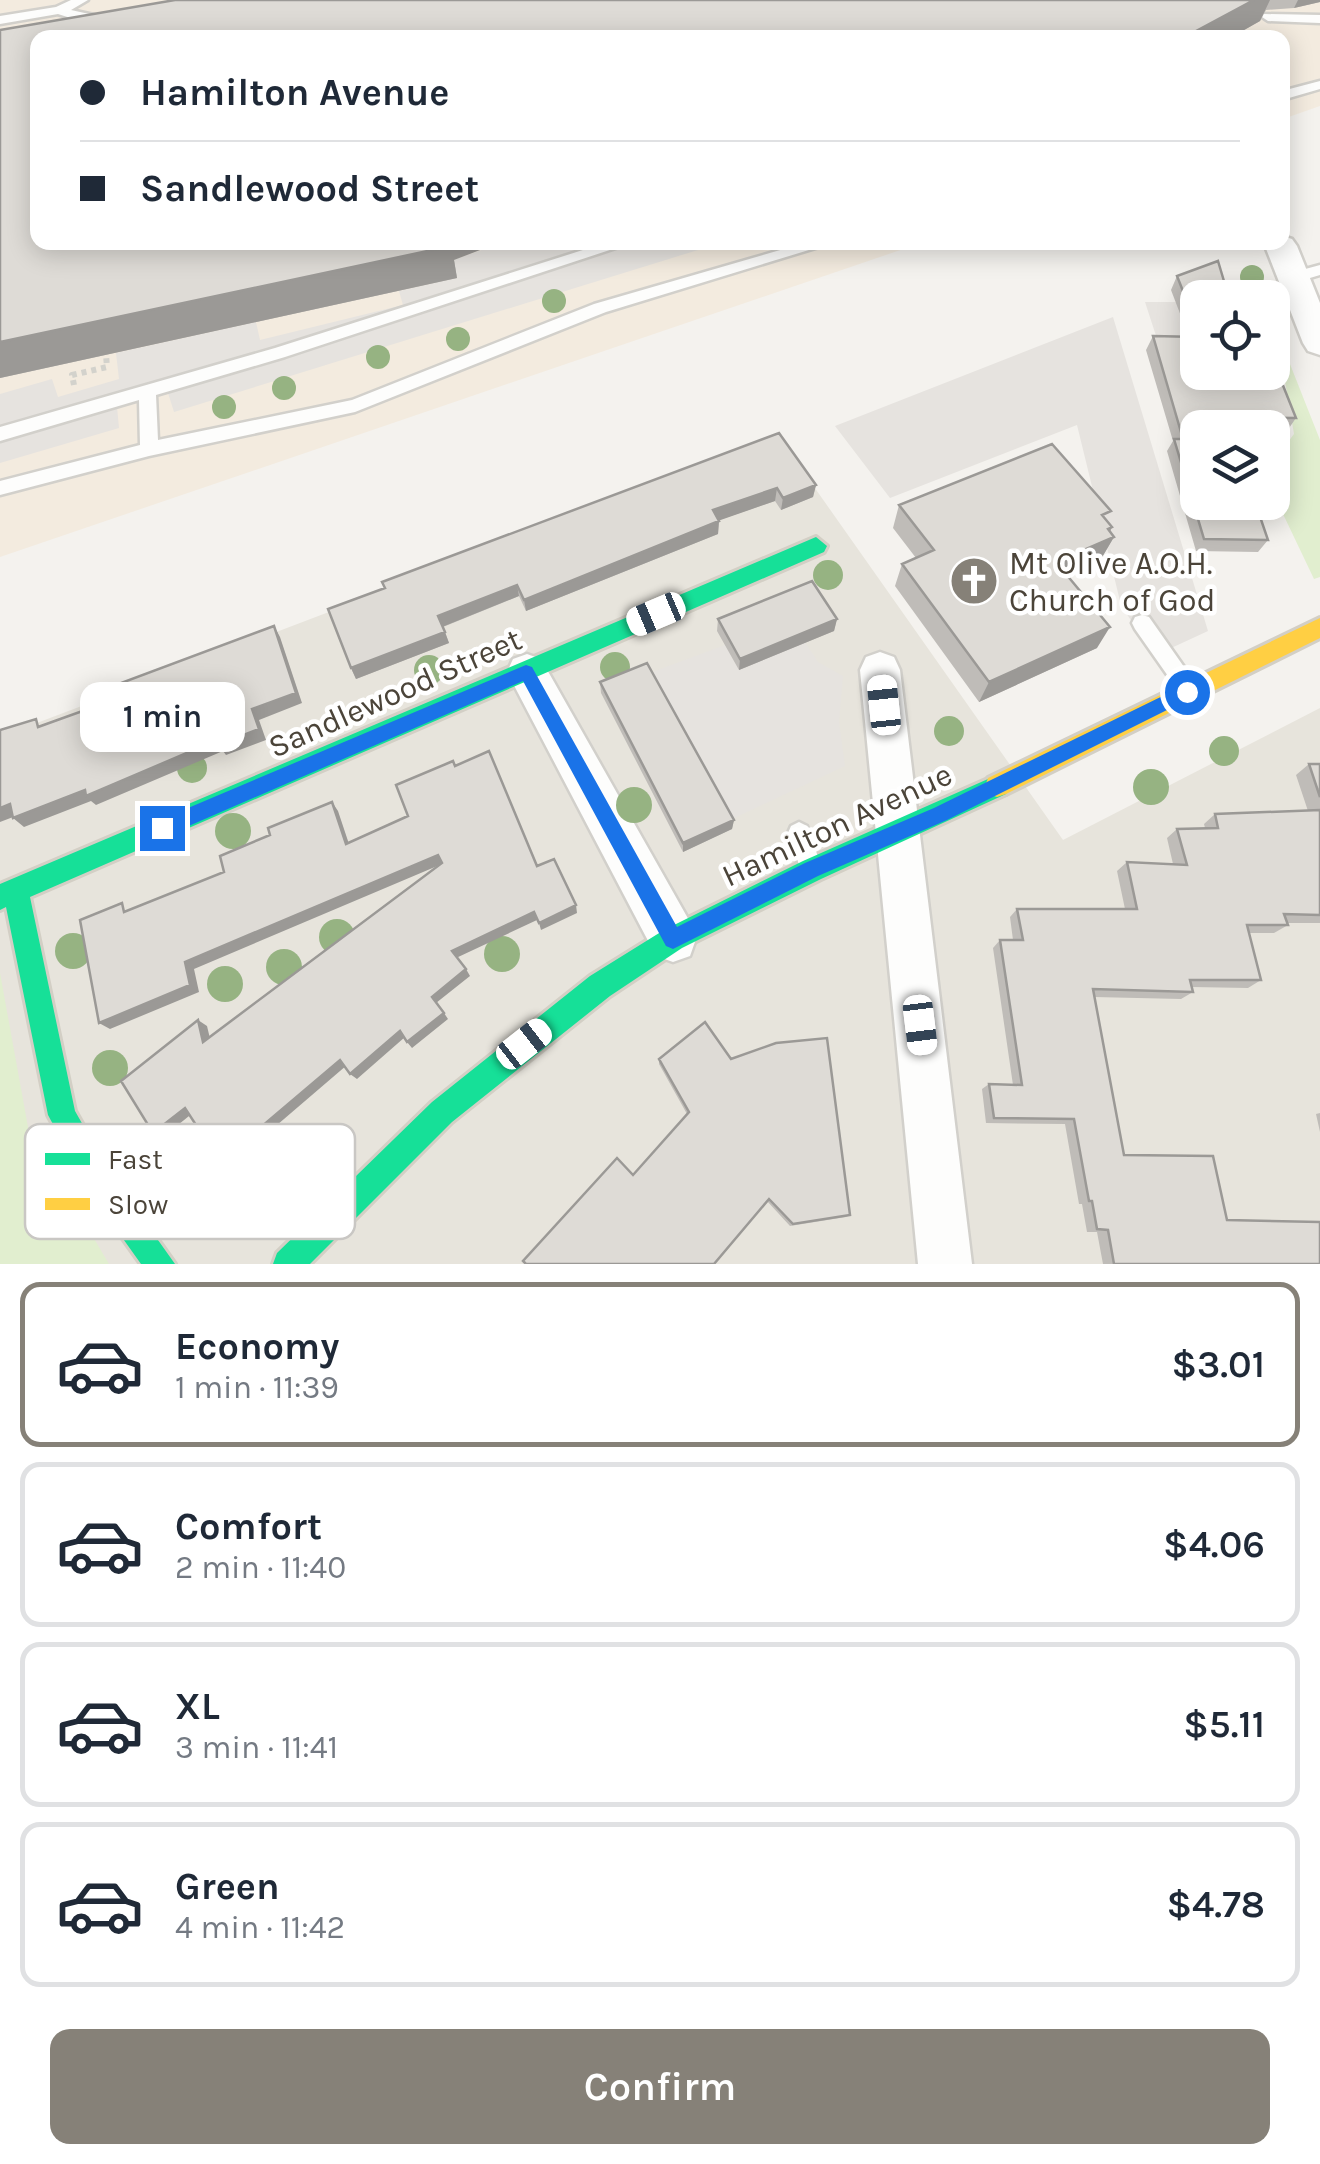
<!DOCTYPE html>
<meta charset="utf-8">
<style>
:root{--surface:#fff;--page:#f6f6f7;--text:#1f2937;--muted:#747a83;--line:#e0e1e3;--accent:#868178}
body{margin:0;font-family:Karla,sans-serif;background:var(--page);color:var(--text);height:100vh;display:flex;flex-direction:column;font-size:38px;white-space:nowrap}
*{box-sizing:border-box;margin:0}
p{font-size:32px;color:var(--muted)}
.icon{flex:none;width:55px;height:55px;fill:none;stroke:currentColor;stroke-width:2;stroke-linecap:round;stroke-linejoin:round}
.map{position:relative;height:1264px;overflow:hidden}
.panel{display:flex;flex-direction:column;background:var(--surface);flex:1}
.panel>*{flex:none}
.banner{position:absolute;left:30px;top:30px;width:1260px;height:220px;border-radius:20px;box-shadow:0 5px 25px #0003;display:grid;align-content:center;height:220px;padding:0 50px;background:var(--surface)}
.controls{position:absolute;left:1180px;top:280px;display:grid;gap:20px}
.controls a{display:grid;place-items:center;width:110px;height:110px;border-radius:20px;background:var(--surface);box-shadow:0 5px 25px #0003;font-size:50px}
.end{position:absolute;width:45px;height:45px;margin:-22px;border:12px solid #1a73e8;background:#fff;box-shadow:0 0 0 5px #fff}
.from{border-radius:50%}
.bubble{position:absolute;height:70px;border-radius:20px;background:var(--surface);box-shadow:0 5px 25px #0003;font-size:32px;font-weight:600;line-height:70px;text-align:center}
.car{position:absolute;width:30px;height:60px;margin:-30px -15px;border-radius:12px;box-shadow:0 0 8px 2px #0007;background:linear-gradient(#fff 24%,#345 0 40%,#fff 0 76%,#345 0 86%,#fff 0)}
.banner b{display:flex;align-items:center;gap:35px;height:95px;font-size:38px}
.banner b+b{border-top:2px solid var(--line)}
.banner i{width:25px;height:25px;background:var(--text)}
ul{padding:18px 0 0;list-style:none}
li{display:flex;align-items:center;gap:30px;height:165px;margin:0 20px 15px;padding:0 30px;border:5px solid var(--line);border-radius:20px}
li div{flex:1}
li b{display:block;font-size:38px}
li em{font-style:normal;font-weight:600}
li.on{border-color:var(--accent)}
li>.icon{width:90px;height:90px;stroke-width:1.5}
.cta{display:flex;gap:20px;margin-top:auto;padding:20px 50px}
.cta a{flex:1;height:115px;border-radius:20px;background:var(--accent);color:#fff;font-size:40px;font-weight:600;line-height:115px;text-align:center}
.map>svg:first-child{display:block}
.residential{fill:#e7e4dc}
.commercial{fill:#f3ebdf}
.green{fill:#e1eecf}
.parking{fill:#e6e3df}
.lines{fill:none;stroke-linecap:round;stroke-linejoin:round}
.lane-casing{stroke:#d2d0cb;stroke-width:5}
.street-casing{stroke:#d2d0cb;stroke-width:5}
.fast-casing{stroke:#d3cfc5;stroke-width:6}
.slow-casing{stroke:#d3cfc5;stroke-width:6}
.path{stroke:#d3d2cc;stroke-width:6;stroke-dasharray:5 5;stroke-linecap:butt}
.lane{fill:#fdfdfc;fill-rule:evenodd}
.street{fill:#fdfdfc;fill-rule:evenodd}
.fast{fill:#16e098;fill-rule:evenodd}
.slow{fill:#ffcf43;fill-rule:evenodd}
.tree{fill:#96b382}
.wall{fill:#bfbcb8}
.shaded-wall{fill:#9b9996}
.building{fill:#dedbd6;stroke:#9b9996;stroke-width:2.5}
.route{fill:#1a73e8}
.labels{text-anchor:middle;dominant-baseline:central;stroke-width:9;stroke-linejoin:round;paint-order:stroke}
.poi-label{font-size:32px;fill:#4b4439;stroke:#fff;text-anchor:start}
.street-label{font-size:32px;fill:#4b4439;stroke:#fff}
.key{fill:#fff;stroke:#c9c7c4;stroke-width:2.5}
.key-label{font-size:28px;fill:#4b4439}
</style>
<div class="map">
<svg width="1320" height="1264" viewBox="0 0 1320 1264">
<rect width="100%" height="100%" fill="#f4f2ee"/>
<path class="residential" d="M 781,440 L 1063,840 L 1320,708 L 1320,1264 L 0,1264 L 0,737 Z"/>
<path class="commercial" d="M 0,0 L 1320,0 L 1320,106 L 1283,119 L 1282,38 L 38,38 L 38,242 L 921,243 L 0,557 Z"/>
<path class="green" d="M 1280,352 L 1286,354 L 1320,440 L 1320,577 L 1314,579 L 1273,493 L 1273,448 L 1288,442 L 1294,434 Z
M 0,973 L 28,1127 L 109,1264 L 0,1264 Z"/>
<path class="parking" d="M 693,242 L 698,250 L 174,412 L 168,393 L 117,407 L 119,428 L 0,463 L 0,394 L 52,379 L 58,397 L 119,379 L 116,353 L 256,322 L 260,340 L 403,305 L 399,291 L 456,278 L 450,261 L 502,243 Z
M 1145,302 L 1197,302 L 1197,349 L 1160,348 Z
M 1113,317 L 1208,631 L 1154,656 L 1121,605 L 1077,425 L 890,498 L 835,426 Z
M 805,642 L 818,662 L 843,676 L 839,722 L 845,766 L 728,821 L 647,674 L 725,645 Z"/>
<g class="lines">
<g class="lane-casing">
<path id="lane" d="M 71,0 L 88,0 L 71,10 L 112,19 L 92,25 L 58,14 L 0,24 L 0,16 L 56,7 Z
M 1263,14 L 1320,15 L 1320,23 L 1268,21 L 1262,17 Z
M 1320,81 L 1320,89 L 1282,100 L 1282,91 Z
M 608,242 L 634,242 L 285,357 L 156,395 L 158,440 L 352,400 L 594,304 L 808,242 L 835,242 L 606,312 L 355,412 L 149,456 L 0,495 L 0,481 L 140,445 L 139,400 L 0,441 L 0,427 L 275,348 Z
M 1320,265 L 1320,275 L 1293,283 L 1285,278 L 1287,274 Z
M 1142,615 L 1149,617 L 1196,684 L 1199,690 L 1196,696 L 1189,699 L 1182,696 L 1135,629 L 1132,623 L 1135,617 Z
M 799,822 L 807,826 L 822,868 L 819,876 L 811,879 L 803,876 L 788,833 L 791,826 Z"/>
</g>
<g class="street-casing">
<path id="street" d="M 1282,236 L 1292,239 L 1297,246 L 1320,303 L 1320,355 L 1308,351 L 1303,343 L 1265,246 L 1282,242 Z
M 880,652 L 894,657 L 900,670 L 972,1264 L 918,1264 L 860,670 L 866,657 Z
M 527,654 L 541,659 L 690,922 L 696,939 L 690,956 L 673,962 L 656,956 L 507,672 L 513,659 Z"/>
</g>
<g class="fast-casing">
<path id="fast" d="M 816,537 L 827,546 L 824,552 L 30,897 L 75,1111 L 109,1171 L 175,1264 L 141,1264 L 89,1191 L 48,1115 L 6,907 L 0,910 L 0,884 Z
M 997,775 L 1006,778 L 1009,786 L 1006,794 L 821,879 L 682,948 L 610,996 L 452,1122 L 310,1264 L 273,1264 L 277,1253 L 432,1102 L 590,976 L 664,930 L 803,861 Z"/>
</g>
<g class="slow-casing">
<path id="slow" d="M 1320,618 L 1320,638 L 1006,794 L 997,797 L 988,794 L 985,786 L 988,778 Z"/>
</g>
<path class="path" d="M 74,385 L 72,375 L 107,367 L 106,355"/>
<use href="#lane" class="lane"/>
<use href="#street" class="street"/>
<use href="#fast" class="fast"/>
<use href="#slow" class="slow"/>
</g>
<g class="tree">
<circle cx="1252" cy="277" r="12"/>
<circle cx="554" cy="301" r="12"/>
<circle cx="458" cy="339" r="12"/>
<circle cx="378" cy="357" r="12"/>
<circle cx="284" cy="388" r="12"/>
<circle cx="224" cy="407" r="12"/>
<circle cx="828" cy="575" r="15"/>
<circle cx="615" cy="667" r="15"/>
<circle cx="429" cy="670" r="15"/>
<circle cx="949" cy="731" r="15"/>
<circle cx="1224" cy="751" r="15"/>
<circle cx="192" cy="768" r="15"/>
<circle cx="1151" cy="787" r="18"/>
<circle cx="634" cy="805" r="18"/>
<circle cx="233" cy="831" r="18"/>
<circle cx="337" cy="937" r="18"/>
<circle cx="73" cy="951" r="18"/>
<circle cx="502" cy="954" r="18"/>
<circle cx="284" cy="967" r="18"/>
<circle cx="225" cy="984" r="18"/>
<circle cx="110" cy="1068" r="18"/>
</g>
<path class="wall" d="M 175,0 L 1320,0 L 1320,2 L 1294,8 L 1266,10 L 1260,21 L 1230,38 L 38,38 L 454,260 L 457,278 L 0,378 L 0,30 Z
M 1177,276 L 1198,298 L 1198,372 L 1296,418 L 1287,431 L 1272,430 L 1272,428 L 1198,428 L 1268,540 L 1258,552 L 1196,551 L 1167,451 L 1173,441 L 1146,350 L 1153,336 L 1189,337 L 1171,290 Z
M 779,433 L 816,485 L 813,497 L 781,510 L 775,501 L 719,520 L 718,534 L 526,611 L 519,596 L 443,627 L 449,643 L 356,679 L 351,668 L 385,588 Z
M 899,505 L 1106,520 L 1112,527 L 1110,532 L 1114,537 L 1101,559 L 1066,574 L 1097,648 L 979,702 L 895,586 L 902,564 L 916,558 L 893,528 Z
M 718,619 L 837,619 L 834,631 L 739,670 L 717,631 Z
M 600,682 L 734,820 L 732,829 L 683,852 L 601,693 Z
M 1309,764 L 1320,764 L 1320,923 L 1287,923 L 1288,925 L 1274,933 L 1249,933 L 1261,980 L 1248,988 L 1192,987 L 1193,992 L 1181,999 L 1094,997 L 1124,1155 L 1227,1220 L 1320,1264 L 1103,1264 L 1097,1232 L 1087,1232 L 1082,1204 L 1079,1204 L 1065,1124 L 986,1123 L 982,1089 L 989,1084 L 1013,1085 L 993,948 L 1000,940 L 1013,940 L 1010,917 L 1017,909 L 1125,909 L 1117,871 L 1127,862 L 1173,864 L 1167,838 L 1177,829 L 1205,828 L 1204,824 L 1215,814 L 1308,811 L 1296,775 Z
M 659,1059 L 731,1059 L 850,1215 L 846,1217 L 790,1226 L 767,1201 L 714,1264 L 633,1175 L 687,1114 L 659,1064 Z
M 1320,1113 L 1320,1132 L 1316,1114 Z"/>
<path class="shaded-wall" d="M 1254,0 L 1270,0 L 1260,21 L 1230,38 L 1183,38 Z
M 1298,0 L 1320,0 L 1320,2 L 1294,8 Z
M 446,242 L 501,242 L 454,260 L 457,278 L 0,378 L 0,342 Z
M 816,485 L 813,497 L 781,510 L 783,498 Z
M 777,488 L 775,501 L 712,523 L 713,510 Z
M 719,521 L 718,534 L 526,611 L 524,600 Z
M 1112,527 L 1105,540 L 1114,537 L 1101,559 L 1044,583 L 1056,562 Z
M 517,585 L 519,596 L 442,627 L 438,616 Z
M 837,619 L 834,631 L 739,670 L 740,659 Z
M 274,626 L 280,637 L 302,703 L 259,720 L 266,740 L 226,755 L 223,751 L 96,805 L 91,801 L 24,827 L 13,818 L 217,740 L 252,709 Z
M 1110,627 L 1097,648 L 979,702 L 989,682 Z
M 445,632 L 449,643 L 356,679 L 351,668 Z
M 332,802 L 338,811 L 352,853 L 346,844 Z
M 10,804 L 21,814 L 0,822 L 0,808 Z
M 734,820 L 732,829 L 683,852 L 683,843 Z
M 438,855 L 442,864 L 194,969 L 199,992 L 110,1029 L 99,1023 L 185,962 Z
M 576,905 L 577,913 L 541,930 L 539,923 Z
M 534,912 L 537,920 L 456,958 L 452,951 Z
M 466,969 L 470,976 L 436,1003 L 432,997 Z
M 444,1013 L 448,1019 L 412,1048 L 407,1042 Z
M 198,1020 L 207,1026 L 212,1047 L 203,1042 Z
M 400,1031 L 405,1037 L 357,1079 L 350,1074 Z
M 340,1060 L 347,1065 L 270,1131 L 274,1137 L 233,1172 L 224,1168 L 261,1127 Z
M 185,1108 L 194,1112 L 163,1137 L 153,1133 Z"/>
<path class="building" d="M 175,0 L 1254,0 L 1183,38 L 38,38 L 38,242 L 449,242 L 451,246 L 0,342 L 0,30 Z
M 1218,261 L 1229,298 L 1198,298 L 1198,329 L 1177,276 Z
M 1153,336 L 1198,337 L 1198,372 L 1272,372 L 1272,358 L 1296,418 L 1226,417 L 1230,428 L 1198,428 L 1198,502 L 1255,502 L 1268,540 L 1204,539 L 1174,439 L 1183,439 Z
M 779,433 L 816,485 L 783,498 L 777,488 L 713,510 L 719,521 L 524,600 L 517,585 L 438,616 L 445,632 L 351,668 L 328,609 L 385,588 L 382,582 Z
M 1052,444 L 1111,511 L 1102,515 L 1112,527 L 1108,529 L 1114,537 L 1056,562 L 1110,627 L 989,682 L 902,564 L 934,550 L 899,505 Z
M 812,581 L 837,619 L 740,659 L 718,619 Z
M 274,626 L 296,693 L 252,709 L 259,729 L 218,745 L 217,740 L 86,796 L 85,790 L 13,818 L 10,804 L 0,808 L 0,730 L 36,719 L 38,727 L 116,699 L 113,686 Z
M 647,663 L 734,820 L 683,843 L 600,682 Z
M 489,751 L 537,866 L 554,859 L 576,905 L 539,923 L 534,912 L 452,951 L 466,969 L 432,997 L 444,1013 L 407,1042 L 400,1031 L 350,1074 L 340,1060 L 261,1127 L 265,1134 L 224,1168 L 185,1108 L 153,1133 L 121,1081 L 198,1020 L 203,1042 L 442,863 L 438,855 L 185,962 L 190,985 L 99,1023 L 80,920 L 122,903 L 124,912 L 224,872 L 220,856 L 270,835 L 268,828 L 332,802 L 346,844 L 408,816 L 396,785 L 453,761 L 455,766 Z
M 1309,764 L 1320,764 L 1320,797 Z
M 1320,810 L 1320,915 L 1284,914 L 1288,925 L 1247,925 L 1261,980 L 1190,980 L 1193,992 L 1093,989 L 1124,1155 L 1213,1156 L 1227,1220 L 1320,1222 L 1320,1264 L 1114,1264 L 1108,1230 L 1097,1229 L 1092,1201 L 1089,1201 L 1074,1119 L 994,1118 L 989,1084 L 1022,1085 L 1000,940 L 1023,940 L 1017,909 L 1137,909 L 1127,862 L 1187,865 L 1177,829 L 1218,828 L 1215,814 Z
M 705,1022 L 731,1059 L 776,1043 L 827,1038 L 850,1215 L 793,1224 L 769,1199 L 714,1264 L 526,1264 L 523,1261 L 617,1158 L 633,1175 L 689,1112 L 659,1059 Z"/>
<path class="route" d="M 526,665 L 532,667 L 677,927 L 805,863 L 934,808 L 1181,687 L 1187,685 L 1195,692 L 1193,697 L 947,820 L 818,876 L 673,949 L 666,946 L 523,681 L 168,835 L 155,835 L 155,822 Z"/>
<defs>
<g id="church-disc" transform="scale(2.5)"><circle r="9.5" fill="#868178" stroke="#fff"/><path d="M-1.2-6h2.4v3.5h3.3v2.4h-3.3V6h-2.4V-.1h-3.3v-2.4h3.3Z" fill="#fff"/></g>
</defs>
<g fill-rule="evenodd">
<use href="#church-disc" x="974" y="581"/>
</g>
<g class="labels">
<g class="poi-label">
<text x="1009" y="563">Mt Olive A.O.H.<tspan x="1009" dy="37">Church of God</tspan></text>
</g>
<g class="street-label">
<text transform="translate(395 693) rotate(-24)">Sandlewood Street</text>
<text transform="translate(837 825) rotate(-25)">Hamilton Avenue</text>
</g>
</g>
<rect x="25" y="1124" width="330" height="115" rx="15" class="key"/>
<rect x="45" y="1153" width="45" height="12" fill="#16e098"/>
<rect x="45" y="1198" width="45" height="12" fill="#ffcf43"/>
<g class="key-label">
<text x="108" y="1169">Fast</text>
<text x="108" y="1214">Slow</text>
</g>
</svg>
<div class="controls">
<a><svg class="icon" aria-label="locate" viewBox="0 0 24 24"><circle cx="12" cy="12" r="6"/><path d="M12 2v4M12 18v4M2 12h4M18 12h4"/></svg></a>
<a><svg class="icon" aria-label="layers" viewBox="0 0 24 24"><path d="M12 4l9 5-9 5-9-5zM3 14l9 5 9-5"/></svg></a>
</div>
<i class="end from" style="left:1187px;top:692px"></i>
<i class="end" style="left:162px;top:828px"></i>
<div class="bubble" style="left:80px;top:682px;width:165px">1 min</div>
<i class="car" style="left:656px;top:614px;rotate:247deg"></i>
<i class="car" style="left:884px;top:705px;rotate:354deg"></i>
<i class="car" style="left:920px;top:1025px;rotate:173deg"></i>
<i class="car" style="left:524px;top:1044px;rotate:52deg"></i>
<div class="banner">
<b><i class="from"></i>Hamilton Avenue</b>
<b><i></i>Sandlewood Street</b>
</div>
</div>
<section class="panel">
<ul>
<li class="on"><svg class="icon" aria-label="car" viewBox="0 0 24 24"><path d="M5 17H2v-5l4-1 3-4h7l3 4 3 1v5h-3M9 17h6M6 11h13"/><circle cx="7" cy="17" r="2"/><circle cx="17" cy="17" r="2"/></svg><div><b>Economy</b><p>1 min · 11:39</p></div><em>$3.01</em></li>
<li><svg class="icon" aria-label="car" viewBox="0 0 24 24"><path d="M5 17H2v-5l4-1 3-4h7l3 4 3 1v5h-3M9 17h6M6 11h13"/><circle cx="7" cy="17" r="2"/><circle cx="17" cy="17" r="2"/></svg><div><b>Comfort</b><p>2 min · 11:40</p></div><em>$4.06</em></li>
<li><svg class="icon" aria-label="car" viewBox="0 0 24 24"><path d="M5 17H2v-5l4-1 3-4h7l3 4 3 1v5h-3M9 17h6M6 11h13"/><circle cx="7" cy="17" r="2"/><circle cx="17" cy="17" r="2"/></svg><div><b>XL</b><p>3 min · 11:41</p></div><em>$5.11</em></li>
<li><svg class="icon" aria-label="car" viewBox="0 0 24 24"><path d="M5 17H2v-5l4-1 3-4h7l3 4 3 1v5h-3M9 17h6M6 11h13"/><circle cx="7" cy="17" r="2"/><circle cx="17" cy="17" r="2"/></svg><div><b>Green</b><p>4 min · 11:42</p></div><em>$4.78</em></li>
</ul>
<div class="cta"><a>Confirm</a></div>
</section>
